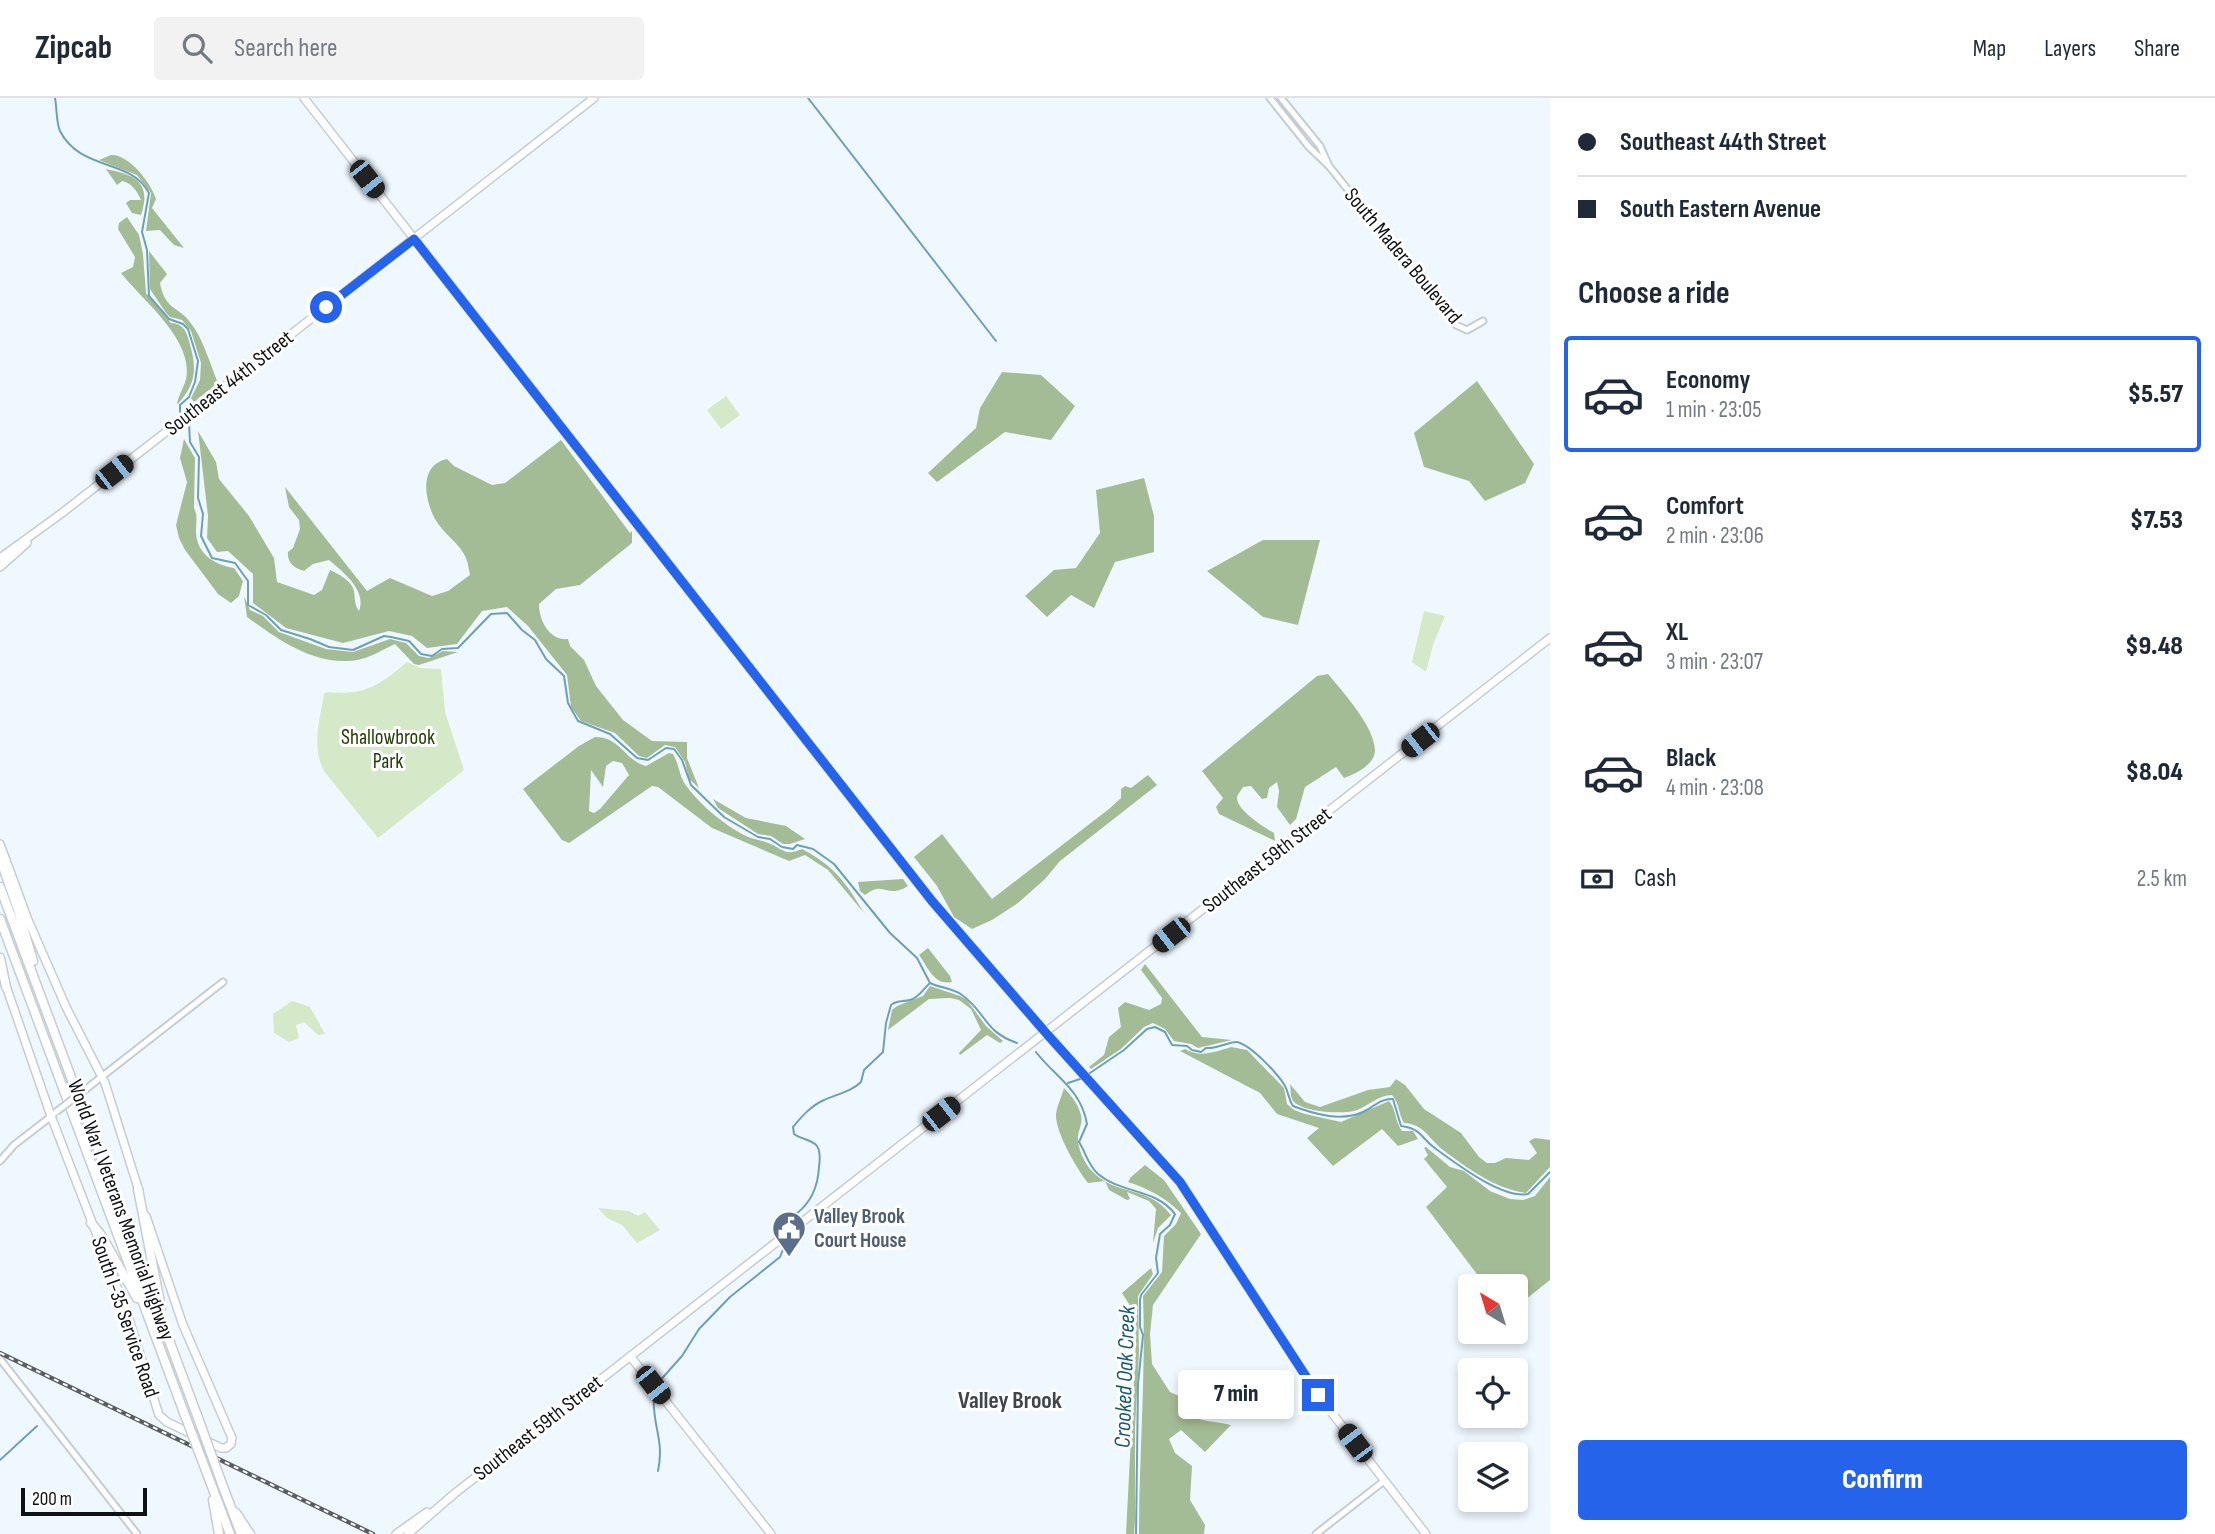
<!DOCTYPE html>
<meta charset="utf-8">
<style>
:root{--surface:#fff;--page:#f2f2f3;--text:#1f2937;--muted:#747a83;--line:#e0e1e3;--accent:#2563eb}
body{margin:0;font-family:"Sofia Sans Condensed",sans-serif;background:var(--page);color:var(--text);height:100vh;display:flex;flex-direction:column;font-size:26px;white-space:nowrap}
*{box-sizing:border-box;margin:0}
p{font-size:23px;color:var(--muted)}
.icon{flex:none;width:38px;height:38px;fill:none;stroke:currentColor;stroke-width:2;stroke-linecap:round;stroke-linejoin:round}
.map{position:relative;flex:1;overflow:hidden}
.drawer{display:flex;flex-direction:column;background:var(--surface);width:665px}
.drawer>*{flex:none}
.guide{display:grid;align-content:center;height:154px;padding:0 28px;background:var(--surface)}
.needle{width:46px;rotate:322deg}
.buttons{position:absolute;left:1458px;top:1176px;display:grid;gap:14px}
.buttons a{display:grid;place-items:center;width:70px;height:70px;border-radius:7px;background:var(--surface);box-shadow:0 4px 10px #0003;font-size:35px}
.scale{position:absolute;left:21px;bottom:18px;width:126px;box-sizing:border-box;padding-left:7px;border:4px solid #0e1113;border-top:0;font-size:19px;line-height:24px;white-space:nowrap;color:#0e1113;-webkit-text-stroke:5px #fff;paint-order:stroke}
.end{position:absolute;width:32px;height:32px;margin:-16px;border:9px solid #2563eb;background:#fff;box-shadow:0 0 0 4px #fff}
.from{border-radius:50%}
.bubble{position:absolute;height:49px;border-radius:7px;background:var(--surface);box-shadow:0 4px 10px #0003;font-size:23px;font-weight:800;line-height:49px;text-align:center}
.car{position:absolute;width:21px;height:42px;margin:-21px -10px;border-radius:9px;box-shadow:0 0 5px 2px #0007;background:linear-gradient(#222 24%,#8ab4d8 0 40%,#222 0 76%,#8ab4d8 0 86%,#222 0)}
.guide b{display:flex;align-items:center;gap:24px;height:66px;font-size:26px}
.guide b+b{border-top:2px solid var(--line)}
.guide i{width:18px;height:18px;background:var(--text)}
ul{padding:0;list-style:none}
li{display:flex;align-items:center;gap:21px;height:116px;margin:0 14px 10px;padding:0 14px;border:4px solid transparent;border-radius:7px}
li div{flex:1}
li b{display:block;font-size:26px}
li em{font-style:normal;font-weight:800}
li.on{border-color:var(--accent)}
li>.icon{width:63px;height:63px;stroke-width:1.5}
h2{padding:0 28px;font-size:32px;line-height:84px}
.pay{display:flex;align-items:center;gap:18px;height:77px;padding:0 28px;font-size:26px}
.pay p{margin-inline-start:auto}
.cta{display:flex;gap:14px;margin-top:auto;padding:14px 28px}
.cta a{flex:1;height:80px;border-radius:7px;background:var(--accent);color:#fff;font-size:28px;font-weight:800;line-height:80px;text-align:center}
header{display:flex;align-items:center;gap:42px;box-sizing:border-box;height:98px;padding:0 35px;background:var(--surface);border-bottom:2px solid var(--line)}
header strong{font-size:33px}
nav{display:flex;gap:38px;margin-inline-start:auto;font-size:24px}
.search{width:490px;height:63px;background:var(--page);display:flex;align-items:center;gap:18px;box-sizing:border-box;padding:0 24px;border-radius:7px;color:var(--muted);font-size:26px}
main{display:flex;flex:1;min-height:0}
.map>svg:first-child{display:block}
.green{fill:#d5e8c8}
.forest{fill:#a4bc95;fill-rule:evenodd}
.lines{fill:none;stroke-linecap:round;stroke-linejoin:round}
.stream{stroke:#6ea0b5;stroke-width:2}
.minor-casing{stroke:#c5ccd3;stroke-width:9}
.major-casing{stroke:#c5ccd3;stroke-width:10}
.highway-casing{stroke:#c5ccd3;stroke-width:11}
.minor{stroke:#fff;stroke-width:5}
.major{stroke:#fff;stroke-width:7}
.highway{stroke:#fff;stroke-width:8}
.rail-casing{stroke:#595e61;stroke-width:4.5}
.rail{stroke:#fff;stroke-width:2;stroke-dasharray:5;stroke-linecap:butt}
.minor-bridge-casing{stroke:#c5ccd3;stroke-width:9;stroke-linecap:butt}
.highway-bridge-casing{stroke:#c5ccd3;stroke-width:11;stroke-linecap:butt}
.minor-bridge{stroke:#fff;stroke-width:5}
.highway-bridge{stroke:#fff;stroke-width:8}
.route{stroke:#2563eb;stroke-width:9}
.labels{text-anchor:middle;dominant-baseline:central;stroke-width:6;stroke-linejoin:round;paint-order:stroke}
.street-label{font-size:21px;fill:#0e1113;stroke:#fff}
.park-label{font-size:21px;fill:#223f03;stroke:#fff}
.service-label{font-size:21px;font-weight:bold;fill:#4e5e75;stroke:#fff;text-anchor:start}
.water-label{font-size:23px;font-style:italic;fill:#185a70;stroke:#fff}
.quarter-label{font-size:24px;font-weight:bold;fill:#40464b;stroke:#fff}
</style>
<header>
<strong>Zipcab</strong>
<div class="search"><svg class="icon" aria-label="search" viewBox="0 0 24 24"><circle cx="10" cy="10" r="6"/><path d="M15 15l6 6"/></svg>Search here</div>
<nav><a>Map</a><a>Layers</a><a>Share</a></nav>
</header>
<main>
<div class="map">
<svg width="1550" height="1436" viewBox="0 0 1550 1436">
<rect width="100%" height="100%" fill="#f0f8ff"/>
<path class="green" d="M 726,298 L 740,317 L 721,331 L 707,312 Z
M 1424,513 L 1445,518 L 1433,547 L 1426,574 L 1412,564 Z
M 407,564 L 420,570 L 441,571 L 445,614 L 464,672 L 378,740 L 324,673 C 311,647 320,623 324,596 L 327,594 C 364,598 380,587 407,564 Z
M 292,903 L 310,909 L 325,936 L 318,937 L 304,924 L 296,927 L 299,940 L 289,944 L 274,935 L 273,916 Z
M 598,1110 L 629,1113 L 638,1118 L 645,1114 L 660,1132 L 637,1145 L 622,1127 L 607,1120 Z"/>
<path class="forest" d="M 111,57 C 129,56 151,85 156,101 L 152,110 L 184,150 L 174,147 L 160,132 L 146,133 L 151,95 L 137,77 L 99,62 Z
M 106,71 C 135,77 152,84 141,117 L 132,115 L 126,105 L 130,102 L 141,102 C 137,93 132,85 122,83 L 117,87 Z
M 127,119 L 139,137 L 143,156 L 146,195 L 171,225 C 183,226 186,232 189,243 C 197,270 197,285 177,307 C 178,297 184,290 186,281 C 194,242 143,203 121,175 L 133,169 L 135,159 L 118,131 L 119,125 Z
M 149,153 L 167,176 L 160,185 C 165,212 178,208 190,224 C 203,240 210,266 218,285 L 194,304 L 191,300 L 200,282 L 201,265 L 191,233 L 182,222 L 170,219 L 166,215 L 150,191 Z
M 1002,274 L 1041,277 L 1075,308 L 1051,342 L 1005,334 L 937,384 L 928,375 L 976,330 L 980,310 Z
M 1477,283 L 1534,366 L 1525,385 L 1485,403 L 1469,383 L 1424,369 L 1414,335 Z
M 198,333 L 216,364 L 219,381 L 249,418 L 274,460 L 277,484 L 314,497 L 322,492 L 330,472 C 338,476 349,481 353,490 C 356,498 353,505 359,513 C 367,492 343,474 329,462 L 313,466 L 304,473 C 294,470 287,465 288,454 L 293,450 L 300,431 L 299,422 L 289,409 L 285,389 L 367,493 L 390,480 L 432,498 L 448,493 L 470,477 C 469,472 468,465 466,460 C 460,445 443,436 435,421 C 424,401 419,367 447,361 L 454,368 L 492,387 L 505,385 L 561,342 L 630,435 L 632,433 L 632,445 L 580,487 L 556,491 L 539,506 C 539,522 549,543 568,541 L 570,548 L 584,562 L 596,588 L 623,622 L 652,643 L 687,644 L 687,660 L 699,690 L 689,681 L 685,664 L 675,649 L 665,647 L 647,660 L 639,658 L 615,635 L 581,623 L 571,609 L 567,577 L 528,528 L 507,509 L 482,513 L 457,546 L 427,550 L 412,538 L 389,533 L 343,545 L 286,530 L 253,505 L 253,476 L 228,453 L 217,454 L 207,440 L 208,418 Z
M 184,341 L 195,360 L 194,410 C 198,418 196,424 196,433 C 196,455 214,467 234,470 L 243,483 L 239,498 L 231,505 L 218,496 L 185,452 L 179,440 L 176,427 L 187,384 L 180,360 Z
M 1144,380 L 1154,418 L 1154,454 L 1115,464 L 1094,510 L 1071,497 L 1047,519 L 1025,498 L 1054,472 L 1076,470 L 1100,435 L 1096,392 Z
M 1263,442 L 1320,442 L 1298,527 L 1263,519 L 1207,473 Z
M 244,498 L 250,512 L 263,518 L 279,534 L 326,551 L 353,554 L 390,541 L 406,545 L 419,558 L 429,560 L 443,553 L 458,554 L 419,567 L 414,566 L 395,546 C 380,553 365,563 348,563 C 310,565 276,540 247,519 Z
M 1328,576 C 1343,594 1374,628 1375,652 C 1375,667 1355,676 1344,680 L 1336,669 L 1305,689 L 1296,721 L 1290,727 L 1277,709 L 1279,693 L 1277,684 L 1269,690 L 1267,700 L 1262,701 L 1251,688 L 1243,689 C 1242,691 1238,696 1237,699 C 1236,712 1264,729 1274,735 L 1275,743 L 1219,716 L 1216,709 L 1223,700 L 1202,673 L 1317,578 Z
M 595,639 C 621,639 624,662 646,668 L 669,655 L 673,656 C 679,666 679,677 685,686 C 698,705 722,725 742,736 C 752,742 763,742 773,747 C 786,754 787,757 802,751 C 835,769 845,783 864,815 L 828,772 L 805,757 L 789,763 L 712,730 L 658,689 L 652,688 L 569,745 L 562,742 L 523,691 L 579,648 ZM 613,663 L 622,665 L 629,677 L 600,711 L 594,715 L 589,713 L 591,672 L 603,689 L 606,668 Z
M 1148,677 L 1157,687 L 1060,763 L 1045,781 L 1018,805 L 992,822 L 972,831 L 954,819 L 937,788 L 914,759 L 942,736 L 992,801 L 1109,711 L 1121,700 L 1121,691 L 1125,688 L 1131,690 Z
M 713,701 L 746,720 L 786,728 L 805,741 L 790,746 L 783,746 L 771,738 L 758,736 L 718,710 Z
M 903,781 L 908,788 C 886,802 885,781 865,797 L 860,793 L 858,784 Z
M 928,850 L 950,878 L 952,884 C 934,888 928,869 919,857 Z
M 1145,866 L 1202,939 L 1232,942 L 1198,950 L 1191,946 L 1174,943 L 1165,931 L 1153,925 L 1144,929 L 1121,951 L 1091,971 L 1089,969 L 1104,957 L 1109,939 L 1121,929 L 1118,910 L 1125,904 L 1149,912 L 1161,906 L 1162,900 L 1141,872 Z
M 930,888 L 960,898 L 967,902 L 986,928 L 1003,943 L 1000,945 L 987,937 L 960,957 L 959,955 L 981,932 L 971,911 L 959,902 L 950,900 L 929,901 L 888,932 L 892,912 L 897,908 L 923,898 Z
M 1231,949 L 1247,952 L 1284,990 L 1287,1006 L 1294,1012 L 1305,1016 L 1341,1024 L 1389,1003 C 1396,1010 1395,1024 1402,1033 L 1413,1033 L 1418,1041 L 1398,1048 L 1382,1031 L 1333,1068 L 1307,1040 L 1319,1030 L 1277,1016 L 1260,995 L 1180,953 L 1185,951 C 1200,960 1215,954 1231,949 Z
M 1396,981 L 1405,987 L 1424,1011 L 1461,1035 L 1479,1059 L 1487,1065 L 1495,1065 L 1506,1060 L 1529,1062 L 1537,1055 L 1529,1043 L 1535,1040 L 1550,1042 L 1550,1069 L 1526,1095 C 1496,1091 1467,1070 1443,1052 C 1429,1041 1424,1026 1404,1025 C 1398,1015 1400,1006 1392,997 C 1378,997 1370,1007 1357,1012 C 1344,1017 1302,1014 1293,1003 C 1290,999 1291,991 1290,986 L 1305,1004 L 1320,1009 L 1368,992 L 1390,989 Z
M 1064,990 C 1072,998 1078,1006 1081,1017 C 1083,1024 1079,1031 1078,1038 C 1077,1049 1084,1065 1092,1073 C 1116,1099 1147,1086 1171,1117 L 1158,1130 L 1153,1145 L 1156,1111 L 1149,1103 L 1127,1094 L 1130,1101 L 1127,1102 L 1109,1092 L 1105,1083 L 1088,1085 C 1077,1071 1055,1034 1056,1016 C 1057,1008 1062,998 1064,990 Z
M 1426,1049 L 1450,1069 L 1464,1073 L 1490,1093 L 1510,1101 L 1523,1102 L 1535,1098 L 1550,1079 L 1550,1182 L 1516,1209 L 1516,1188 L 1486,1188 L 1426,1109 L 1447,1089 L 1424,1061 L 1428,1057 L 1424,1050 Z
M 1145,1067 L 1164,1082 L 1201,1136 L 1153,1207 L 1150,1236 L 1152,1266 L 1170,1294 L 1188,1302 L 1183,1309 C 1196,1326 1212,1322 1231,1327 L 1205,1354 L 1181,1332 L 1169,1341 L 1175,1355 L 1192,1368 L 1190,1402 L 1205,1427 L 1204,1436 L 1139,1436 C 1139,1357 1146,1277 1143,1198 L 1162,1174 L 1164,1138 L 1176,1126 L 1181,1115 C 1165,1100 1150,1091 1128,1084 L 1131,1079 Z
M 1151,1170 L 1153,1176 L 1138,1198 L 1139,1255 L 1135,1330 L 1135,1422 L 1134,1436 L 1126,1436 L 1136,1241 L 1134,1214 L 1122,1195 Z"/>
<g class="lines">
<path class="stream" d="M 55,0 C 57,10 56,24 60,33 C 81,74 131,60 149,95 L 142,134 L 147,152 L 149,198 L 169,221 L 183,226 L 188,231 L 198,263 L 195,284 L 189,299 L 180,307 L 180,314
M 808,0 L 996,243
M 189,325 L 190,344 L 199,359 L 198,400 L 203,416 L 201,438 L 212,460 L 235,465 L 248,483 L 248,507 L 266,517 L 281,532 L 310,541 L 329,549 L 353,552 L 384,538 L 391,539 L 409,543 L 421,556 L 432,558 L 442,551 L 458,550 L 491,516 L 507,515 L 522,532 L 535,542 L 546,561 L 564,578 L 568,605 L 578,623 L 610,636 L 637,660 L 648,662 L 666,650 L 674,651 L 682,662 L 691,687 L 724,719 L 758,739 L 770,741 L 782,749 L 793,751 L 797,747 L 813,751 L 834,766 L 890,835 L 917,860 L 930,885 C 940,890 953,890 962,897 C 987,915 983,933 1017,945
M 1036,954 C 1055,979 1081,991 1087,1026 L 1079,1044 C 1086,1055 1088,1067 1098,1076 C 1122,1096 1155,1090 1175,1116 L 1170,1127 L 1160,1136 L 1156,1160 L 1158,1175 L 1141,1197 L 1140,1202 L 1140,1229 L 1143,1237 L 1138,1286 L 1136,1436
M 1087,977 L 1124,952 L 1147,931 L 1155,929 L 1165,934 L 1172,947 L 1187,948 L 1192,952 L 1201,954 L 1206,950 C 1218,951 1230,943 1237,944 C 1251,947 1278,976 1285,988 C 1289,995 1288,1001 1293,1008 C 1314,1016 1341,1024 1363,1014 C 1374,1009 1381,1000 1393,1001 L 1401,1028 C 1423,1031 1420,1040 1436,1051 C 1457,1066 1502,1101 1528,1096 L 1550,1074
M 1068,985 L 1083,980
M 780,1137 C 782,1126 789,1123 796,1116 C 812,1104 818,1088 819,1069 C 820,1062 821,1054 817,1048 C 813,1042 800,1041 794,1036 L 793,1029 C 802,1018 811,1008 824,1002 C 837,996 851,994 861,984 L 864,972 L 883,954 L 886,925 L 891,907 C 898,902 902,904 910,902 C 919,900 923,891 930,885
M 657,1286 L 682,1258 L 699,1231 L 730,1199 L 780,1159 L 784,1149 L 781,1145
M 654,1295 C 651,1326 665,1341 658,1373
M 0,1362 L 37,1328"/>
<g class="minor-casing">
<path id="minor" d="M 1270,0 L 1309,49 L 1329,68 L 1456,227 L 1467,232 L 1483,223
M 1281,0 L 1320,48 L 1329,68
M 86,991 L 223,884
M 0,1063 L 14,1047 L 53,1017
M 0,1261 L 137,1436
M 1316,1436 L 1384,1383"/>
</g>
<g class="major-casing">
<path id="major" d="M 304,0 L 932,803 L 1046,935 L 1180,1084 L 1318,1297 L 1426,1436
M 0,460 L 62,415 L 594,0
M 0,469 L 27,445
M 0,746 L 28,822 L 66,909 L 105,985 L 139,1093
M 5,885 L 51,1018 L 127,1215 L 159,1317 L 167,1324 L 221,1350 L 226,1350 L 231,1346 L 232,1340 L 183,1227 L 146,1118
M 630,1258 L 771,1436
M 396,1436 L 427,1414
M 408,1436 L 454,1396 L 559,1314 L 1550,540"/>
</g>
<g class="highway-casing">
<path id="highway" d="M 0,760 L 18,812 L 33,863
M 0,789 L 201,1328
M 0,821 L 186,1320
M 0,860 L 6,889
M 138,1091 L 161,1210
M 91,1125 L 101,1137 L 137,1200
M 208,1378 L 230,1436
M 222,1386 L 241,1436
M 213,1402 L 219,1436
M 236,1415 L 250,1436"/>
</g>
<use href="#minor" class="minor"/>
<use href="#major" class="major"/>
<use href="#highway" class="highway"/>
<g class="rail-casing">
<path id="rail" d="M 0,1255 L 373,1436"/>
</g>
<use href="#rail" class="rail"/>
<g class="minor-bridge-casing">
<path id="minor-bridge" d="M 56,1014 L 86,991"/>
</g>
<g class="highway-bridge-casing">
<path id="highway-bridge" d="M 186,1320 L 208,1378
M 201,1328 L 222,1386"/>
</g>
<use href="#minor-bridge" class="minor-bridge"/>
<use href="#highway-bridge" class="highway-bridge"/>
</g>
<g class="lines">
<path class="route" d="M 326,209 L 414,141 L 932,803 L 1046,935 L 1180,1084 L 1318,1297"/>
</g>
<defs>
<g id="civic-pin" transform="scale(1.75)"><path d="M0 17L-7.5 6A9.5 9.5 0 1 1 7.5 6Z" fill="#5c6f8a" stroke="#fff"/><path d="M-.6-6.5H3V-4.5H.6V-3L4-1V1h2V6H-6V1h2V-1L-.6-3ZM-1.2 2.5V6h2.4V2.5Z" fill="#fff"/></g>
</defs>
<g fill-rule="evenodd">
<use href="#civic-pin" x="789" y="1130"/>
</g>
<g class="labels">
<g class="street-label">
<text transform="translate(1403 158) rotate(50)">South Madera Boulevard</text>
<text transform="translate(229 285) rotate(-38)">Southeast 44th Street</text>
<text transform="translate(1267 762) rotate(-38)">Southeast 59th Street</text>
<text transform="translate(121 1112) rotate(70)">World War I Veterans Memorial Highway</text>
<text transform="translate(125 1219) rotate(71)">South I-35 Service Road</text>
<text transform="translate(538 1330) rotate(-38)">Southeast 59th Street</text>
</g>
<g class="park-label">
<text x="388" y="639">Shallowbrook<tspan x="388" dy="24">Park</tspan></text>
</g>
<g class="service-label">
<text x="814" y="1118">Valley Brook<tspan x="814" dy="24">Court House</tspan></text>
</g>
<g class="water-label">
<text transform="translate(1125 1279) rotate(-88)">Crooked Oak Creek</text>
</g>
<g class="quarter-label">
<text x="1010" y="1302">Valley Brook</text>
</g>
</g>
</svg>
<div class="buttons">
<a><svg class="needle" viewBox="-14 -14 28 28"><path d="M0-13l5 13h-10z" fill="#e53935"/><path d="M0 13l5-13h-10z" fill="#747a83"/></svg></a>
<a><svg class="icon" aria-label="locate" viewBox="0 0 24 24"><circle cx="12" cy="12" r="6"/><path d="M12 2v4M12 18v4M2 12h4M18 12h4"/></svg></a>
<a><svg class="icon" aria-label="layers" viewBox="0 0 24 24"><path d="M12 4l9 5-9 5-9-5zM3 14l9 5 9-5"/></svg></a>
</div>
<div class="scale">200 m</div>
<i class="end from" style="left:326px;top:209px"></i>
<i class="end" style="left:1318px;top:1297px"></i>
<div class="bubble" style="left:1178px;top:1272px;width:116px">7 min</div>
<i class="car" style="left:367px;top:81px;rotate:142deg"></i>
<i class="car" style="left:114px;top:374px;rotate:52deg"></i>
<i class="car" style="left:1420px;top:642px;rotate:232deg"></i>
<i class="car" style="left:1171px;top:837px;rotate:232deg"></i>
<i class="car" style="left:941px;top:1016px;rotate:52deg"></i>
<i class="car" style="left:653px;top:1287px;rotate:142deg"></i>
<i class="car" style="left:1355px;top:1345px;rotate:323deg"></i>
</div>
<section class="drawer">
<div class="guide">
<b><i class="from"></i>Southeast 44th Street</b>
<b><i></i>South Eastern Avenue</b>
</div>
<h2>Choose a ride</h2>
<ul>
<li class="on"><svg class="icon" aria-label="car" viewBox="0 0 24 24"><path d="M5 17H2v-5l4-1 3-4h7l3 4 3 1v5h-3M9 17h6M6 11h13"/><circle cx="7" cy="17" r="2"/><circle cx="17" cy="17" r="2"/></svg><div><b>Economy</b><p>1 min · 23:05</p></div><em>$5.57</em></li>
<li><svg class="icon" aria-label="car" viewBox="0 0 24 24"><path d="M5 17H2v-5l4-1 3-4h7l3 4 3 1v5h-3M9 17h6M6 11h13"/><circle cx="7" cy="17" r="2"/><circle cx="17" cy="17" r="2"/></svg><div><b>Comfort</b><p>2 min · 23:06</p></div><em>$7.53</em></li>
<li><svg class="icon" aria-label="car" viewBox="0 0 24 24"><path d="M5 17H2v-5l4-1 3-4h7l3 4 3 1v5h-3M9 17h6M6 11h13"/><circle cx="7" cy="17" r="2"/><circle cx="17" cy="17" r="2"/></svg><div><b>XL</b><p>3 min · 23:07</p></div><em>$9.48</em></li>
<li><svg class="icon" aria-label="car" viewBox="0 0 24 24"><path d="M5 17H2v-5l4-1 3-4h7l3 4 3 1v5h-3M9 17h6M6 11h13"/><circle cx="7" cy="17" r="2"/><circle cx="17" cy="17" r="2"/></svg><div><b>Black</b><p>4 min · 23:08</p></div><em>$8.04</em></li>
</ul>
<div class="pay"><svg class="icon" aria-label="cash" viewBox="0 0 24 24"><path d="M3 7h18v10H3z"/><circle cx="12" cy="12" r="2"/></svg>Cash<p>2.5 km</p></div>
<div class="cta"><a>Confirm</a></div>
</section>
</main>
